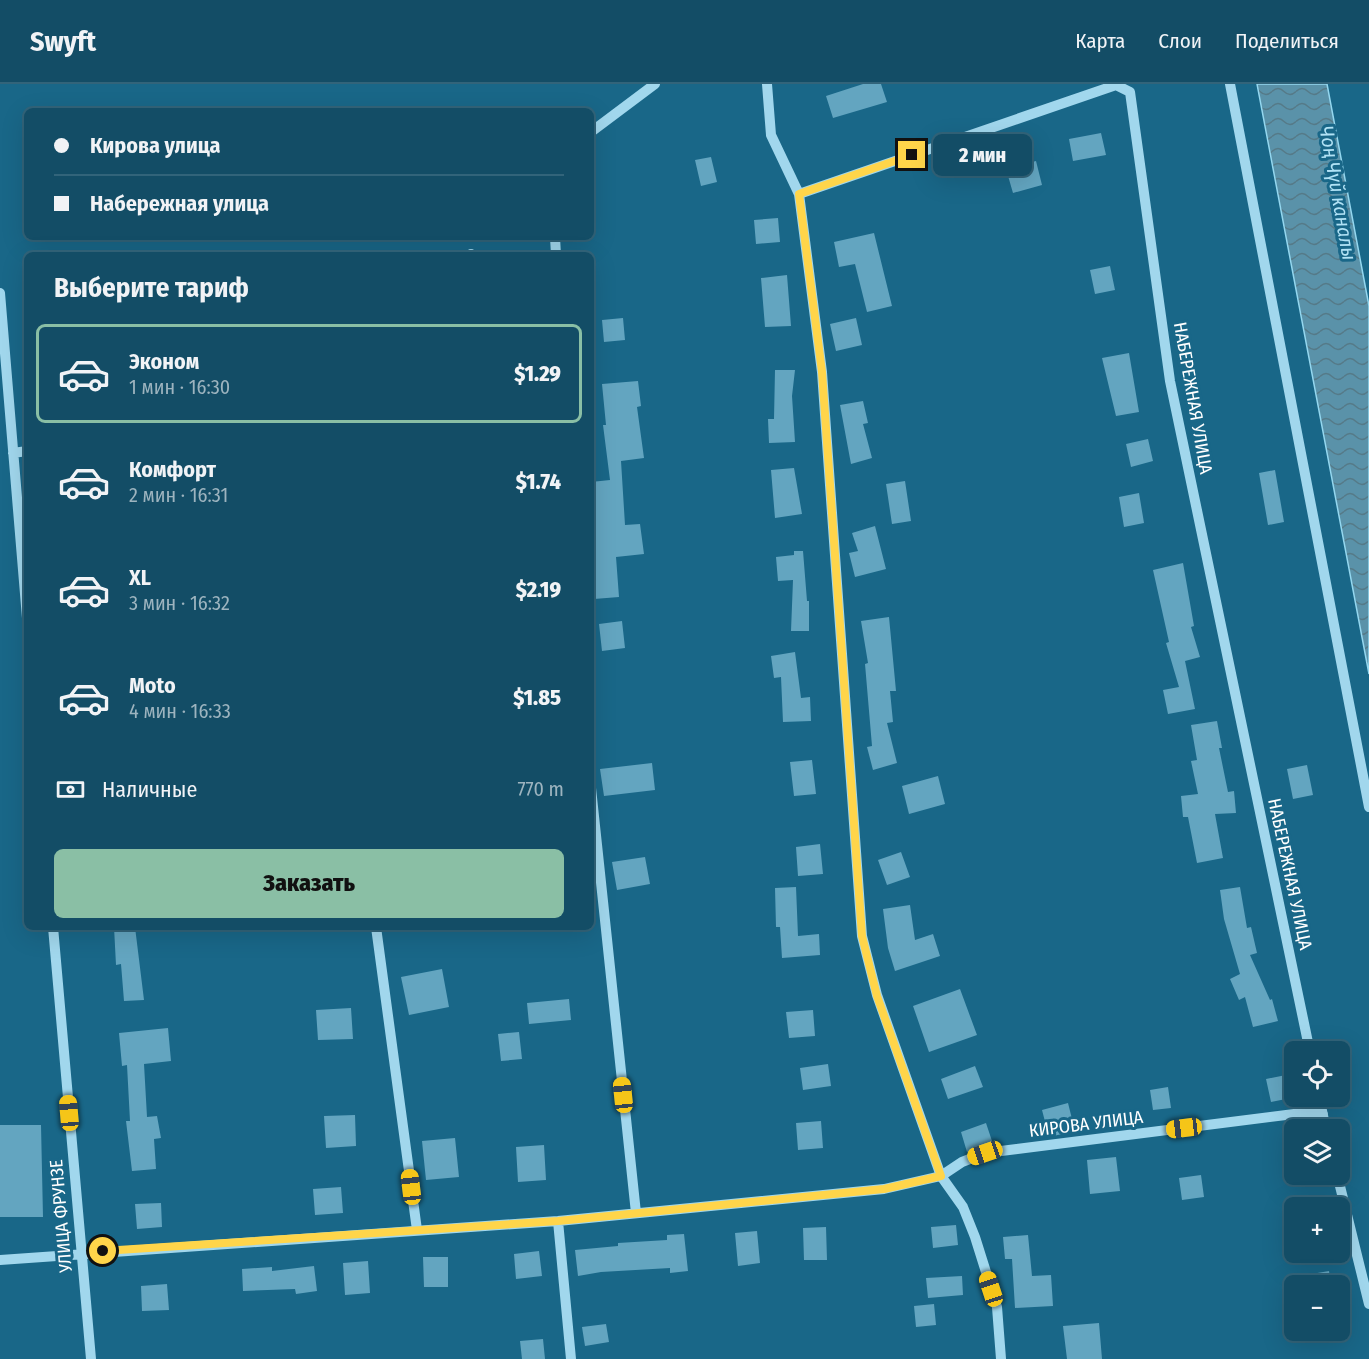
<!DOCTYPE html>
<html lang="ru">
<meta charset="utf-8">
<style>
:root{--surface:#134d66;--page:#20576f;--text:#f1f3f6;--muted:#9db4bf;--line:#32647a;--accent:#8abfa5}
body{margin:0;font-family:"Fira Sans Condensed",sans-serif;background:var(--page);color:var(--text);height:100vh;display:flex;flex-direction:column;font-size:22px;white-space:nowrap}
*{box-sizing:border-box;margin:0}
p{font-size:20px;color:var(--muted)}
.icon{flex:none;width:33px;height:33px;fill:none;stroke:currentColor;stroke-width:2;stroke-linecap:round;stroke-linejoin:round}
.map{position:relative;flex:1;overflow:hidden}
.drawer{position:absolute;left:24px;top:168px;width:570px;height:678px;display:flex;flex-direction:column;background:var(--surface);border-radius:9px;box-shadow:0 6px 24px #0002,0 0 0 2px var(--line)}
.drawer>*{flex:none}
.guide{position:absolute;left:24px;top:24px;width:570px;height:132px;border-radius:9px;box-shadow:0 6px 24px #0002,0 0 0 2px var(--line);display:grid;align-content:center;height:132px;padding:0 30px;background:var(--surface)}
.buttons{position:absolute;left:1284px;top:957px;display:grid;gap:12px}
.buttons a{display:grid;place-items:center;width:66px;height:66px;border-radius:9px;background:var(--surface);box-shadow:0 6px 24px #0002,0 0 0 2px var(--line);font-size:30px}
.end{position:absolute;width:27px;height:27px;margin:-14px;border:8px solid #ffd54a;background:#111;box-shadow:0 0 0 3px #111}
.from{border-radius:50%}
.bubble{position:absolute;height:42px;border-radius:9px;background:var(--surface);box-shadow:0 6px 24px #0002,0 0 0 2px var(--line);font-size:20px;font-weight:800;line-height:42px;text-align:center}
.car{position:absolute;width:18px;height:36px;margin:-18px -9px;border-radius:8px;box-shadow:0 0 4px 2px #0007;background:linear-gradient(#f5c518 24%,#345 0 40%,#f5c518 0 76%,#345 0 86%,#f5c518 0)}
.guide b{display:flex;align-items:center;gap:21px;height:57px;font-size:22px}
.guide b+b{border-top:2px solid var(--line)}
.guide i{width:15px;height:15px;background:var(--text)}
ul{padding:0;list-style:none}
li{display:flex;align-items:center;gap:18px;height:99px;margin:0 12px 9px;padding:0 18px;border:3px solid transparent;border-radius:9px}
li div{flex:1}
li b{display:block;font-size:22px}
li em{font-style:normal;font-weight:800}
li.active{border-color:var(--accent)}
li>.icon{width:54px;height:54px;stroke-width:1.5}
h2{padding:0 30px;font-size:27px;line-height:72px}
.pay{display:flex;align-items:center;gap:15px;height:66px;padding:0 30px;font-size:22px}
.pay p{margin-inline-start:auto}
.button{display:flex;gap:12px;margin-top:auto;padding:12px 30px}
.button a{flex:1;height:69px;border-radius:9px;background:var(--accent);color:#111;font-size:24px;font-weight:800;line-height:69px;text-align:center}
header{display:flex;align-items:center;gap:36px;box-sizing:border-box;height:84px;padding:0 30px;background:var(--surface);border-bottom:2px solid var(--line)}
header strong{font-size:28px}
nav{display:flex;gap:33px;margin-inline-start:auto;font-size:21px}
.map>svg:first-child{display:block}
.water{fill:url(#water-waves);stroke:#94d7ef;stroke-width:1.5}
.building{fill:#63a5c0}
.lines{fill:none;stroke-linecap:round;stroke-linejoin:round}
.minor{stroke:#a1d7ed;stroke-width:10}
.route{stroke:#ffd54a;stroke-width:8}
.labels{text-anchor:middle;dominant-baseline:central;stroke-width:6;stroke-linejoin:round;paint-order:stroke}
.street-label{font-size:18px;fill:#fff;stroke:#196788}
.water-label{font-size:20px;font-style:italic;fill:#b1e2f5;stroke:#196788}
</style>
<header>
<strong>Swyft</strong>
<nav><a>Карта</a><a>Слои</a><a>Поделиться</a></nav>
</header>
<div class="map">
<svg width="1369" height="1275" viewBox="0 0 1369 1275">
<defs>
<pattern id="water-waves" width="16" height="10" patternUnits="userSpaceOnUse" patternTransform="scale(1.5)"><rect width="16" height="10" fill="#5a92a9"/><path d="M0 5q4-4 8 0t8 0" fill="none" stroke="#557a88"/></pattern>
</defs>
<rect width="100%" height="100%" fill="#196788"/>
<path class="water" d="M 1257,0 L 1327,0 L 1369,222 L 1369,590 Z"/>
<path class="building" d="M 863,0 L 881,0 L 887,18 L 833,34 L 826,12 Z
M 1101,49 L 1106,71 L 1073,77 L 1069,55 Z
M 711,73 L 717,98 L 701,102 L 695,76 Z
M 1036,77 L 1042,101 L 1013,109 L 1006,85 Z
M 778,134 L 780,158 L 756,160 L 754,136 Z
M 874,149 L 892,222 L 867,228 L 855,180 L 839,183 L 834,158 Z
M 1110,182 L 1115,206 L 1095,210 L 1090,186 Z
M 787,191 L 791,242 L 765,243 L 761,194 Z
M 623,234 L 625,256 L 604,258 L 602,236 Z
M 856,234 L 862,261 L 836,267 L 830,240 Z
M 1129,269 L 1139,328 L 1116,332 L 1102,274 Z
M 775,286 L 795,286 L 792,312 L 795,358 L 769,359 L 768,335 L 774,335 Z
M 638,297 L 641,322 L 637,323 L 644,374 L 621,377 L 625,441 L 640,440 L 644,470 L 616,473 L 619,513 L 594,515 L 591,398 L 610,396 L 603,341 L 606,341 L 602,300 Z
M 863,317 L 868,339 L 863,340 L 872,374 L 851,380 L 840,321 Z
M 1148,355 L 1153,377 L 1131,383 L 1126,360 Z
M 794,384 L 802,430 L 775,434 L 771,386 Z
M 1275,386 L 1284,438 L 1268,441 L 1259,389 Z
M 905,397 L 911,437 L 892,440 L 886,400 Z
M 1139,409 L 1144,439 L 1124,443 L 1119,413 Z
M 875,442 L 886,485 L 855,493 L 849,469 L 858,467 L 852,449 Z
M 794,467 L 803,467 L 807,517 L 809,517 L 809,547 L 791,547 L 793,496 L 778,497 L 776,473 L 794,471 Z
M 1183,479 L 1194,542 L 1191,543 L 1200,573 L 1185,577 L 1195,625 L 1168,630 L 1163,606 L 1179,603 L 1166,559 L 1169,558 L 1153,486 Z
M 889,533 L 896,607 L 890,607 L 893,638 L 887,639 L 897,679 L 873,686 L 867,663 L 872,662 L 865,580 L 868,579 L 861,537 Z
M 622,537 L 625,564 L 602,567 L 599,540 Z
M 795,568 L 801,614 L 810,613 L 811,637 L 783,638 L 781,593 L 774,594 L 771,572 Z
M 1217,637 L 1222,664 L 1219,664 L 1228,708 L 1234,707 L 1236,729 L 1215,730 L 1223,774 L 1197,779 L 1188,733 L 1183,733 L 1181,712 L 1198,710 L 1191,677 L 1197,676 L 1191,641 Z
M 812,676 L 816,710 L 794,712 L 790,678 Z
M 652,679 L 655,706 L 604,712 L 600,685 Z
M 1307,681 L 1313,711 L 1293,715 L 1287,685 Z
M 938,692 L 945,720 L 909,730 L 902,702 Z
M 820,760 L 823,790 L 798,792 L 796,763 Z
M 901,768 L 910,793 L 887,801 L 878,776 Z
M 645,773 L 650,800 L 617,806 L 612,778 Z
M 796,803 L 798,852 L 819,850 L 820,871 L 782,874 L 780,843 L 776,843 L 775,804 Z
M 1240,803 L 1247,844 L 1251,843 L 1257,869 L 1250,871 L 1270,916 L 1272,915 L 1278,937 L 1253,943 L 1245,913 L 1239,916 L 1230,895 L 1240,890 L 1224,835 L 1220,806 Z
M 910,821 L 915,856 L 933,850 L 940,872 L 895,887 L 888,864 L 883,825 Z
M 114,843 L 135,843 L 144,916 L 124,917 L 121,880 L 116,881 Z
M 442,885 L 449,923 L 409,931 L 401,893 Z
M 960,905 L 977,951 L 929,968 L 913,922 Z
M 569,915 L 571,936 L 529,940 L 527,919 Z
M 351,924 L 353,955 L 318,956 L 316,926 Z
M 813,926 L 815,952 L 789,954 L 786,928 Z
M 168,944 L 171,977 L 144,980 L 147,1033 L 157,1032 L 161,1054 L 154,1055 L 156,1085 L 132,1087 L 126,1037 L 130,1037 L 127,981 L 122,982 L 119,949 Z
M 519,948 L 522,975 L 501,977 L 498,950 Z
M 828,980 L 831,1002 L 803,1006 L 800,984 Z
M 975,982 L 983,1003 L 948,1015 L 941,995 Z
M 1291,990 L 1296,1013 L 1271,1018 L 1266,995 Z
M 1168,1003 L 1171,1024 L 1153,1026 L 1150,1006 Z
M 1068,1019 L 1075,1047 L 1049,1053 L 1042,1026 Z
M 355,1031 L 356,1062 L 326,1064 L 324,1032 Z
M 821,1037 L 823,1064 L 798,1066 L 796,1039 Z
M 986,1039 L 993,1060 L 967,1068 L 961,1048 Z
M 0,1041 L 41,1041 L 43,1133 L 0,1133 Z
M 455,1054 L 459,1093 L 426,1096 L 422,1057 Z
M 544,1061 L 546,1096 L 518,1098 L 516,1063 Z
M 1116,1073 L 1120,1107 L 1090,1110 L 1087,1076 Z
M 1201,1091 L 1204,1113 L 1182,1116 L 1179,1094 Z
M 341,1103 L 343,1129 L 315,1131 L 313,1105 Z
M 161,1119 L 162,1143 L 137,1145 L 135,1120 Z
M 956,1141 L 958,1161 L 933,1164 L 931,1143 Z
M 826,1143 L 827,1176 L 804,1176 L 803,1144 Z
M 757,1147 L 760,1179 L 738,1182 L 735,1149 Z
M 684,1150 L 688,1187 L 670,1189 L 670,1184 L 601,1188 L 578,1192 L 575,1166 L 618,1162 L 618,1159 L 667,1156 L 667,1151 Z
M 1028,1151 L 1032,1192 L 1051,1191 L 1053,1222 L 1015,1224 L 1012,1175 L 1005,1175 L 1003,1153 Z
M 539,1167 L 542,1192 L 516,1195 L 514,1170 Z
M 423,1173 L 448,1173 L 448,1203 L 424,1203 Z
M 368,1177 L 370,1209 L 345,1211 L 343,1179 Z
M 314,1182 L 317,1207 L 296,1210 L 295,1205 L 243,1207 L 242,1185 L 272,1183 L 272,1187 Z
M 1329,1187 L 1331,1202 L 1289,1202 L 1288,1194 Z
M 962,1192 L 963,1211 L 928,1214 L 926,1194 Z
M 167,1200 L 169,1226 L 142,1227 L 141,1202 Z
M 934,1220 L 936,1241 L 916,1243 L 914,1222 Z
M 1099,1239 L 1102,1275 L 1067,1275 L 1063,1242 Z
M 606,1240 L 609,1258 L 585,1262 L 582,1243 Z
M 543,1255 L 545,1275 L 522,1275 L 520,1257 Z"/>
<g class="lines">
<path class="minor" d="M 767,0 L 771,51 L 799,110 L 822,288 L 862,852 L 877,911 L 941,1092 L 963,1123 L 975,1153 L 997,1223 L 1001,1275
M 1230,0 L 1369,723
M 591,48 L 655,0
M 799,110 L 1116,1 L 1130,8 L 1170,297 L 1310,968
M 555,153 L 556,171
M 471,170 L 471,171
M 0,209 L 27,534
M 13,369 L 27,367
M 591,580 L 591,589
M 591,704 L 636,1129
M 53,843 L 91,1275
M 376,843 L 417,1146
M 1319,1012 L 1326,1046
M 1337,1090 L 1369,1220
M 558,1137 L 571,1275
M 0,1176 L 558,1137 L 884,1105 L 941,1092 L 962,1078 L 985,1069 L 1302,1029 L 1323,1030"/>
</g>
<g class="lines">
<path class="route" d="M 103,1167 L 558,1137 L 884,1105 L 941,1092 L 877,912 L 862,852 L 822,288 L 799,110 L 912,71"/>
</g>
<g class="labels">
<g class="street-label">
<text transform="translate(1193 314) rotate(80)">НАБЕРЕЖНАЯ УЛИЦА</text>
<text transform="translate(1290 790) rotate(78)">НАБЕРЕЖНАЯ УЛИЦА</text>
<text transform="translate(1086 1040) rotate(-7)">КИРОВА УЛИЦА</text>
<text transform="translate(61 1132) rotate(-95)">УЛИЦА ФРУНЗЕ</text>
</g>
<g class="water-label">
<text transform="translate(1338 109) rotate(80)">Чоң Чүй каналы</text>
</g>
</g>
</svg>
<div class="buttons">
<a><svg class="icon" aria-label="locate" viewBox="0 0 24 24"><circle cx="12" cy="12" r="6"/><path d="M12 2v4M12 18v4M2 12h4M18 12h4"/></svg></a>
<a><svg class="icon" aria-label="layers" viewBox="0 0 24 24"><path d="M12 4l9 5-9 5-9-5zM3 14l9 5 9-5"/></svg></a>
<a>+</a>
<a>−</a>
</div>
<i class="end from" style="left:103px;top:1167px"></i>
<i class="end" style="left:912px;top:71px"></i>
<div class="bubble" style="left:933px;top:50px;width:99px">2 мин</div>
<i class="car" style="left:623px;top:1011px;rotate:354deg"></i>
<i class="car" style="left:69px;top:1029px;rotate:355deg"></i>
<i class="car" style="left:1184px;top:1044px;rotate:263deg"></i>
<i class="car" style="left:985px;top:1069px;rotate:251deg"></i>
<i class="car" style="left:411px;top:1103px;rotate:353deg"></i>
<i class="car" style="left:991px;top:1205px;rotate:342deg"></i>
<div class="guide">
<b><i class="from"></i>Кирова улица</b>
<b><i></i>Набережная улица</b>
</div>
<section class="drawer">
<h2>Выберите тариф</h2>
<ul>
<li class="active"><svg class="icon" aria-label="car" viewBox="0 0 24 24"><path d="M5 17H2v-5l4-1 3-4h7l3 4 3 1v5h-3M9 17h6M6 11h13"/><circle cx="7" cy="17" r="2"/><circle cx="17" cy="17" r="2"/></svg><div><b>Эконом</b><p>1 мин · 16:30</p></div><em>$1.29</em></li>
<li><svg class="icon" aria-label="car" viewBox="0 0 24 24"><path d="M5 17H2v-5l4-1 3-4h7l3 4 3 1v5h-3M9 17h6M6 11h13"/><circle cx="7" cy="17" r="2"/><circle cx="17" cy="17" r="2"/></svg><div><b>Комфорт</b><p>2 мин · 16:31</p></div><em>$1.74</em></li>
<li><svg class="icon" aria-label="car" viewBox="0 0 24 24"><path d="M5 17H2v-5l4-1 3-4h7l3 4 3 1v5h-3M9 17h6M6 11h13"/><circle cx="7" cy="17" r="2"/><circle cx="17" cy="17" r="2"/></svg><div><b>XL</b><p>3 мин · 16:32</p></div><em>$2.19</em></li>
<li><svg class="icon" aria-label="car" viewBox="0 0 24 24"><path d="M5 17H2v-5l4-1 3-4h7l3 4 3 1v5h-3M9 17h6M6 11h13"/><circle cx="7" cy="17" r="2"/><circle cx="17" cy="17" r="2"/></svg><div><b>Moto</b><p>4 мин · 16:33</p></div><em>$1.85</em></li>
</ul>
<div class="pay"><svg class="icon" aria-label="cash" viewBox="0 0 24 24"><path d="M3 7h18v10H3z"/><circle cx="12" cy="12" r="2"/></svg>Наличные<p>770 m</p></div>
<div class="button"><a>Заказать</a></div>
</section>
</div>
